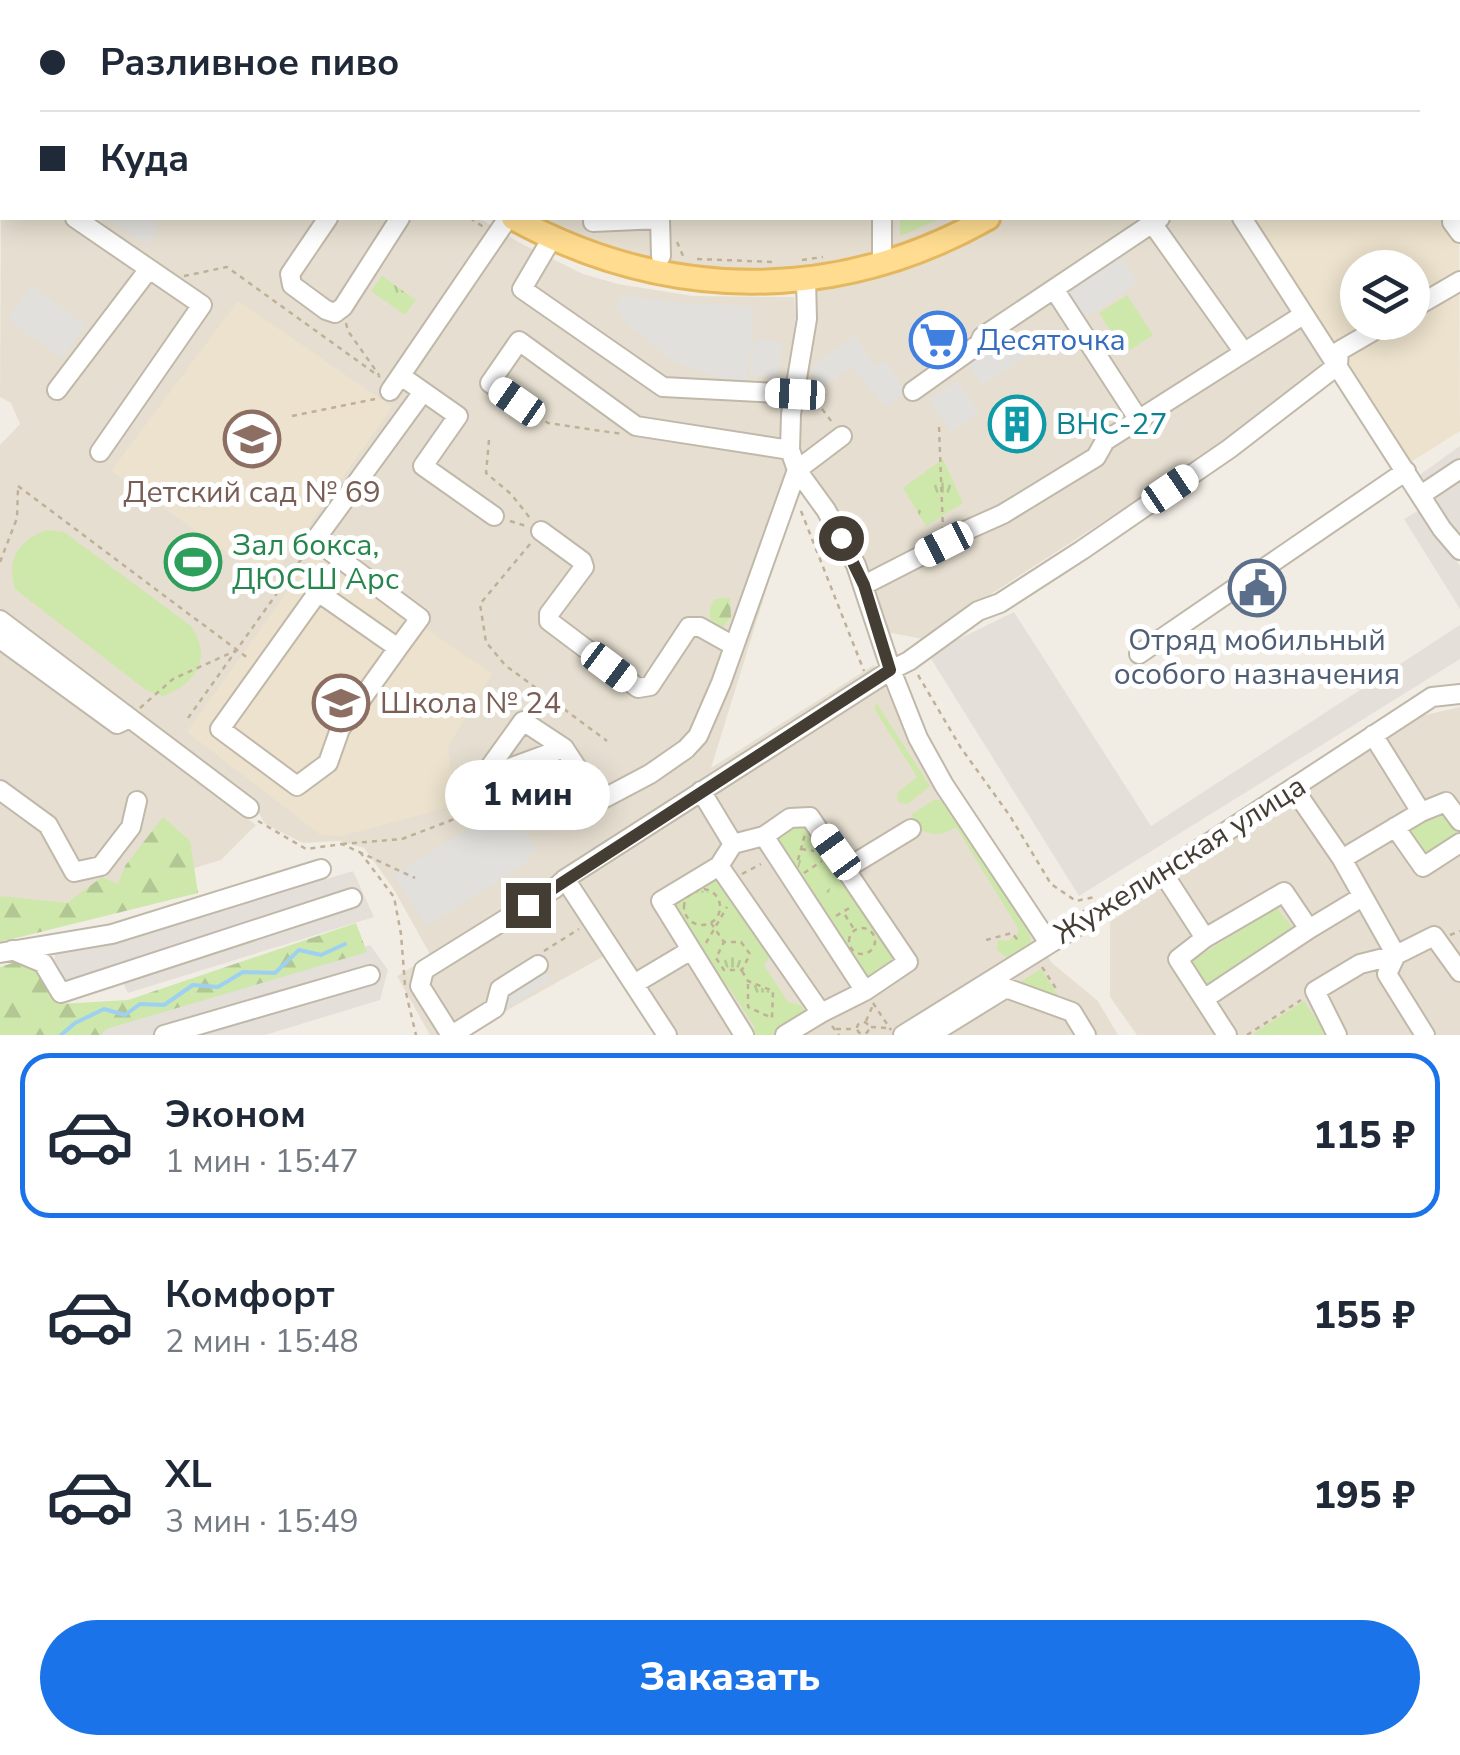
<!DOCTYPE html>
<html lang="ru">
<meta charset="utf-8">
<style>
:root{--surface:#fff;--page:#f2f2f3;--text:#1f2937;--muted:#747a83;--line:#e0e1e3;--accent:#1a73e8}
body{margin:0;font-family:"Nunito Sans",sans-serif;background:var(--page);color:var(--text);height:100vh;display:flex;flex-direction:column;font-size:38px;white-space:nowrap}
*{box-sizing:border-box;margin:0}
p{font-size:32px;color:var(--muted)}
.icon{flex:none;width:55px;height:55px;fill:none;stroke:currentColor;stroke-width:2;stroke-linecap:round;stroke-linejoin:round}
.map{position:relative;height:1035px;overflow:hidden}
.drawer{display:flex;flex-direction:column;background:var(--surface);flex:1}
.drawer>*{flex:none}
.guide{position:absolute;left:0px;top:0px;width:1460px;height:220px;box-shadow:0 5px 25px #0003;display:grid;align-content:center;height:220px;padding:0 40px;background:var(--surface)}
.fabs{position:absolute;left:1340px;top:250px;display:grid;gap:20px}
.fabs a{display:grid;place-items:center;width:90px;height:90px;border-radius:50%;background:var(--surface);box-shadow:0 5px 25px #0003;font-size:50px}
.end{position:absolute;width:45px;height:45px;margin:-22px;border:12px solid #443d34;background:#fff;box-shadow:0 0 0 5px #fff}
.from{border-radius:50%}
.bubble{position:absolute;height:70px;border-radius:35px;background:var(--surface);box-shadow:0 5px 25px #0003;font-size:32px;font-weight:800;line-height:70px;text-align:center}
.car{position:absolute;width:30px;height:60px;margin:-30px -15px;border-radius:12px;box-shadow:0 0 8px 2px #0007;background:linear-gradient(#fff 24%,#345 0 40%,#fff 0 76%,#345 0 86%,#fff 0)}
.guide b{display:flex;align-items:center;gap:35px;height:95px;font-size:38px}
.guide b+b{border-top:2px solid var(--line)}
.guide i{width:25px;height:25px;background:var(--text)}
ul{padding:18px 0 0;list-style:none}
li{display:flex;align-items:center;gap:30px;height:165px;margin:0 20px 15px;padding:0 20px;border:5px solid transparent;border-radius:30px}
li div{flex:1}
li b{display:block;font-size:38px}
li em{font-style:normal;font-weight:800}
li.current{border-color:var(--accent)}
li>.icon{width:90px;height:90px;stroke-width:1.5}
.primary-button{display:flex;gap:20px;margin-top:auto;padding:20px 40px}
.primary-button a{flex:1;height:115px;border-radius:60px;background:var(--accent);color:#fff;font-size:40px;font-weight:800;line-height:115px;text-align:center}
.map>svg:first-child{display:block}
.residential{fill:#e6dfd1}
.industrial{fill:#e4dfd9}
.education{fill:#ece2cd;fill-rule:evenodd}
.grass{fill:#cee7ab}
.forest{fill:url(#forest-firs)}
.park{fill:url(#park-tufts)}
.parking{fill:#e2e0dc}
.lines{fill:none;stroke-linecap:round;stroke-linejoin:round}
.stream{stroke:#9ed1f1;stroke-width:4}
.minor-casing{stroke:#c0b8a9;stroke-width:22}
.major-casing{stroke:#e5b85f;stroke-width:28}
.path{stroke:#bfb097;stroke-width:2.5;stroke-dasharray:5 5;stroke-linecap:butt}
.minor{stroke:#fff;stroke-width:18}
.major{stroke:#ffdc90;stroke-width:22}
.route{stroke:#443d34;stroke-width:12}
.labels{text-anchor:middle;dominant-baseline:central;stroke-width:10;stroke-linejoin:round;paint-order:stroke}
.shop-label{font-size:30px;fill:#366cbe;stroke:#fff;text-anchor:start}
.culture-label{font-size:30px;fill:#0d838f;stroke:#fff;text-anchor:start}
.education-label{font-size:30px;fill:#785e54;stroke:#fff}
.leisure-label{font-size:30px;fill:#27864d;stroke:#fff;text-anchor:start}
.service-label{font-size:30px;fill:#4e5e75;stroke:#fff}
.street-label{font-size:30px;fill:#443d34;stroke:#fff}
</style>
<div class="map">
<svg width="1460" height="1035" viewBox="0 0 1460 1035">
<defs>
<pattern id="forest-firs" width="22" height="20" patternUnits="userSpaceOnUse" patternTransform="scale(2.5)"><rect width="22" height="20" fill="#cee7ab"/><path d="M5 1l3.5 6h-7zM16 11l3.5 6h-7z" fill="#b2c794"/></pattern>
<pattern id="park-tufts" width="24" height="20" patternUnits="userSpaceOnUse" patternTransform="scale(2.5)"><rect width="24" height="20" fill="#cee7ab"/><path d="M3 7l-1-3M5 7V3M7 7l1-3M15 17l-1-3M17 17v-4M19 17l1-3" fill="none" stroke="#b2c794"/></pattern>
</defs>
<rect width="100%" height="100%" fill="#f2ede4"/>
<path class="residential" d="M 219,0 L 872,0 L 222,2 Z
M 892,0 L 1320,0 L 892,2 Z
M 2,29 L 2,218 L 479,218 L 518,242 L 583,274 L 618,284 L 693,296 L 794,297 L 796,315 L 782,430 L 798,488 L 711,768 L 874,665 L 937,791 L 1052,963 L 1098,1001 L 1118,1035 L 658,1035 L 606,955 L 463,1035 L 430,1035 L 397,976 L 431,956 L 393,888 L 364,848 L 339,841 L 303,843 L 265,824 L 256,808 L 0,617 L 0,445 L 20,424 L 11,403 L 0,397 Z
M 537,218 L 872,218 L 872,260 L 786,276 L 669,269 L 581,241 Z
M 892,218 L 974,218 L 892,255 Z
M 1007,218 L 1231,218 L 1327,364 L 1226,442 L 922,639 L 886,632 L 862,555 L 808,473 L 795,444 L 813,292 L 875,278 L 932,257 Z
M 0,635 L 256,825 L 221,860 L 0,927 Z
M 1460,707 L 1460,1035 L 1137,1035 L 1110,997 L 1110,922 L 1416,717 Z"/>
<path class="industrial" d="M 1460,446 L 1460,539 L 1418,476 Z
M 1421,509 L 1460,566 L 1460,609 L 1404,519 Z
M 1014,612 L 1151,826 L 1460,625 L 1460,659 L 1079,896 L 928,654 Z
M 353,871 L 374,917 L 128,993 L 117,971 L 60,982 L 54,961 L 57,944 L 131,937 Z
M 370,945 L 388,970 L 380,1000 L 265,1035 L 85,1035 L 89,1030 Z"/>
<path class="education" d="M 1458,82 L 1460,431 L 1411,462 L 1255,218 L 1458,218 ZM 1358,268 L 1412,268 L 1412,322 L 1358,322 Z
M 238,301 L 392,407 L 269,582 L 111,471 Z
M 315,553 L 492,674 L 448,746 L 451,773 L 467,802 L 342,836 L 321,835 L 187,732 Z"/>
<path class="grass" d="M 900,218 L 942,218 L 900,236 Z
M 1127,295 L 1153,335 L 1125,353 L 1099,313 Z
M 47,530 L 64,532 L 191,626 C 213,658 196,684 163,696 L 146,690 L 15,589 C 6,560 18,540 47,530 Z
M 876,702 L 930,786 L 908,804 L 898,802 L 897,793 L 917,777 L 875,710 Z
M 934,800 L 941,800 L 954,817 L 1029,932 L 1031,943 L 1008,959 L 997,950 L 998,940 L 1008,941 L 1018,934 L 1018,928 L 956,827 C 941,837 927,836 913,824 L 912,814 Z
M 1424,813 L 1435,819 L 1445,815 L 1458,833 L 1435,847 L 1433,859 L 1423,865 L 1401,829 Z
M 793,822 L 806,823 L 895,956 L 895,963 L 872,978 L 863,978 L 774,841 L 776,834 Z
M 715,877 L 769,957 L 764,965 L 788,1002 L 800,1005 L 805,1011 L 805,1020 L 780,1035 L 751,1035 L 755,1028 L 729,987 L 720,990 L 669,902 Z
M 1276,907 L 1295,930 L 1208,986 L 1192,961 Z
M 1041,969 L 1065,1006 L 1012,987 Z
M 1304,1001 L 1327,1035 L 1251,1035 Z"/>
<path class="forest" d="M 730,598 L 731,617 L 718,633 C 709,621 706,612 715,599 Z
M 163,817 L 190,841 L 198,893 L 0,942 L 0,896 L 67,903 L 102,877 L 118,884 L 125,866 Z
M 356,923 L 367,952 L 106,1029 L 101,1035 L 0,1035 L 0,967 L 19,961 L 38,967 L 60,1004 L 128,1000 Z"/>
<path class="park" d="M 382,276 L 416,300 L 405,315 L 371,291 Z
M 943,459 L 963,503 L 926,526 L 903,488 Z
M 808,820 L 801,845 L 804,851 L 833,853 L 795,876 L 801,853 L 797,847 L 775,846 Z
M 838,883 L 852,905 L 835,915 L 821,894 Z
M686 907a16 16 0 1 1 32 0a16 16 0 1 1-32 0Z
M850 941a12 12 0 1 1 24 0a12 12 0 1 1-24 0Z
M720 956a13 13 0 1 1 26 0a13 13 0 1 1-26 0Z
M 749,982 L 771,992 L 771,1017 L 749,1005 Z"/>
<path class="parking" d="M 107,218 L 153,218 L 157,230 L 147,245 Z
M 1121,256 L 1138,283 L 1082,320 L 1064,291 Z
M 32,286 L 86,325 L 62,358 L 8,319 Z
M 623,296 L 682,303 L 753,306 L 752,351 L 746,379 L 739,383 L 674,362 L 625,322 L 615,305 Z
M 1009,330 L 1026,357 L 982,385 L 964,358 Z
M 855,335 L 875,366 L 886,361 L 906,391 L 886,407 L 852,367 L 818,388 L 811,367 Z
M 755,339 L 783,343 L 777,379 L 750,374 Z
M 957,381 L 979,413 L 951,432 L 929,400 Z
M 508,804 L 537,850 L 527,856 L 529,861 L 426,926 L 394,875 Z
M 545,971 L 551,980 L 505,1009 L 499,1000 Z"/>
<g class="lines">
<path class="stream" d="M 61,1035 L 75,1023 L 104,1009 L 125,1015 L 140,1004 L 164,1005 L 193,985 L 218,987 L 243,972 L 275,973 L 299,950 L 321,955 L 345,944"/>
<g class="minor-casing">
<path id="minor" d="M 139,0 L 143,2
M 487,0 L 490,2
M 681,0 L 681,2
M 789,0 L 789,2
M 817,0 L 864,2
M 1377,0 L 1380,2
M 1457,0 L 1460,4
M 13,2 L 15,0
M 882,2 L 882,0
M 0,21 L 2,17
M 0,166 L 2,168
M 1458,203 L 1460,199
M 75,218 L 202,305 L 100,452
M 328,218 L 290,274 L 292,285 L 326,310 L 335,313 L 343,307 L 400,218
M 882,218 L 882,265
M 1242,218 L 1442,529 L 1460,550
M 1453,218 L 1452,222 L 1460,233
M 593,222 L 660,219 L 661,256
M 1152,223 L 1243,351
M 552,238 L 522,289 L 663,387 L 795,394
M 806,280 L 807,319 L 791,414 L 790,450 L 797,470 L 826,510 L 856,565 L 891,670 L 918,738 L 944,785 L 1049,943
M 1054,289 L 1139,420
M 1412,309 L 1460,281
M 401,376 L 458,416 L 423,466 L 494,516
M 57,390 L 149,269
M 390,391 L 508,218
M 913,391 L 979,344 L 982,337 L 1160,218
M 517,402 L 490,383 L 519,341 L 636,426 L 790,450
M 1421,495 L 1460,469
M 541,531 L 582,561 L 584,567 L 549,614 L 549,621 L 638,688 L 650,686 L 689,627 L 700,627 L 734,646
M 965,531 L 1003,514 L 1096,457 L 1105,441 L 1303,315
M 864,585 L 944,544
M 0,620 L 249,808
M 0,639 L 117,724 L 130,718
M 398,648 L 340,729 L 328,763 L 297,786 L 220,729 L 318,592 L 398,648 L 420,618 L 315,540 L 423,392
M 1139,654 L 1406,471
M 1373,735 L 1421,812
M 564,748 L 493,774 L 487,771 L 523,721 L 564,748 L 599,801 L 650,774 L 686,749 L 698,736 L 721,683 L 797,470 L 842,436
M 1294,789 L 1342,859 L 1396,955
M 0,790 L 48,825 L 74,872 L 101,866 L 131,827 L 137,801
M 701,791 L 733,844
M 1395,827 L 1423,867 L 1460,843
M 1342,859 L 1421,812 L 1446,802 L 1460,821
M 719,866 L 733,844 L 764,836 L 790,818 L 810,817 L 908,962 L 865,991 L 764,836
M 847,868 L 911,829
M 1163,873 L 1205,938 L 1284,892 L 1309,929 L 1362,897
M 1205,938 L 1178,959 L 1227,1035
M 12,950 L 43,963 L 61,993 L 352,898
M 0,953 L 112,934 L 321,869
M 1396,955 L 1387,974 L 1425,1035
M 538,965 L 500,989 L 495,1008 L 455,1033 L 449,1032 L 420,986 L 424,970 L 554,889 L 565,879
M 634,984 L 691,950
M 1204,999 L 1309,929
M 821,1013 L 865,991
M 164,1035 L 370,975
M 667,1035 L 565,879 L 891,670 L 909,661 L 978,611 L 1000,603 L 1082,550 L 1229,449 L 1338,365 L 1339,351 L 1389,322
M 744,1035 L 661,901 L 719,866 L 821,1013 L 785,1035
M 903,1035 L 1163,873 L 1432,697 L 1460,694
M 930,1035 L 1006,988 L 1072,1012 L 1086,1035
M 1337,1035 L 1315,991 L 1360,964 L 1396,955 L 1434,936 L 1460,972"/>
</g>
<g class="major-casing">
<path id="major" d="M 200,0 L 203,2
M 1327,2 L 1331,0
M 513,218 C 666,302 836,304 988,218"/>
</g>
<path class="path" d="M 238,0 L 241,2
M 900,2 L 900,0
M 1133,2 L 1133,0
M 1292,2 L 1296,0
M 470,218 L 485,228
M 677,242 L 684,258
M 697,259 L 774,262
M 802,260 L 823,257
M 184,276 L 227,267 L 380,377
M 346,323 L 348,331 L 379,375
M 810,393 L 832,422
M 529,410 L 548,423 L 622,434
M 292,416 L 375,399
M 939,427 L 943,530
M 489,440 L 486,473 L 511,494 L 530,518
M 18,486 L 249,659
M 801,511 L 864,671
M 510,521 L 526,526
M 530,544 L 480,604 L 486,642 L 505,665 L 607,741
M 0,562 L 17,518 L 18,488
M 918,675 L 961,748 L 1010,816 L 1051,884 L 1076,901 L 1095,897
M 140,708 L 173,679 L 235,651
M 188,718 L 305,554
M 258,821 L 306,849 L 342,844 L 415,878
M 342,844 L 402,839 L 457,818 L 495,794 L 567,777
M 801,849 L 814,851
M 360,852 L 394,897 L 401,934 L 405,985
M 798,860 L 805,834
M 804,873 L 822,861
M 742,874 L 761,864
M684 907a18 18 0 1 1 36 0a18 18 0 1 1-36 0Z
M 845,915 L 854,929
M 836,916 L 851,907
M 711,923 L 724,942 L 741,942 L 750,954 L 742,970 L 724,970 L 716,958 L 724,942
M849 941a13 13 0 1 1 26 0a13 13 0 1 1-26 0Z
M 1450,935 L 1460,931
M 986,940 L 1012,933 L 1020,943
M 706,943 L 727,907
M 544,951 L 579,929
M 1042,967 L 1057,990
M 742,971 L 748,981 L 773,991 L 772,1018 L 748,1007 L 748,981
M 406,993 L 416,1035
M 873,1003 L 891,1030
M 866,1021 L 873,1005
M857 1028a6 6 0 1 1 12 0a6 6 0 1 1-12 0Z
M 832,1026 L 839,1035
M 871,1027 L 888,1028
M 836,1029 L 856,1029
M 1247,1035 L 1301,1000"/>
<use href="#minor" class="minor"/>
<use href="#major" class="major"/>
</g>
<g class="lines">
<path class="route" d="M 528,905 L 890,670 L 864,585 L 841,538"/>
</g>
<defs>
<g id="supermarket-ring" transform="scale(2.875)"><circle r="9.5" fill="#fff" stroke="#3f7fe0" stroke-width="1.5"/><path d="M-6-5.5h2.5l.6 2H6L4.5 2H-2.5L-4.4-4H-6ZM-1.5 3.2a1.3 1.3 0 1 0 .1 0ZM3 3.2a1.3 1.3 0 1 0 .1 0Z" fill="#3f7fe0"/></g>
<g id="building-ring" transform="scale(2.875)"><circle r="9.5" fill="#fff" stroke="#0f9aa8" stroke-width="1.5"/><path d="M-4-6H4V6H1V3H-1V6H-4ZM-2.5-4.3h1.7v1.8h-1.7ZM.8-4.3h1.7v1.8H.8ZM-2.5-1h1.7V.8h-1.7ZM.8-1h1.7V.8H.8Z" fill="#0f9aa8"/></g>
<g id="school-ring" transform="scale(2.875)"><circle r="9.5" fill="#fff" stroke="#8d6e63" stroke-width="1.5"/><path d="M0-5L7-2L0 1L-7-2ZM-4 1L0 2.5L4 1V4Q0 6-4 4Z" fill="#8d6e63"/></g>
<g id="stadium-ring" transform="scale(2.875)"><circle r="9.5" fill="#fff" stroke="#2e9e5b" stroke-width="1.5"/><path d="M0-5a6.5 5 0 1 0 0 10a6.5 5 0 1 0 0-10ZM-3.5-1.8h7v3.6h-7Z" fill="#2e9e5b"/></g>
<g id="civic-ring" transform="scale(2.875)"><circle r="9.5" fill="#fff" stroke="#5c6f8a" stroke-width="1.5"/><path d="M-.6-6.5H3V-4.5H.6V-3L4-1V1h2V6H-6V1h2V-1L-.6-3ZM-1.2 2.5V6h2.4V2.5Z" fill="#5c6f8a"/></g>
</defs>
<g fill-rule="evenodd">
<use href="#supermarket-ring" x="938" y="340"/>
<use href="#building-ring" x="1017" y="424"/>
<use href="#school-ring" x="252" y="439"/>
<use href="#stadium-ring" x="193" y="562"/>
<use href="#civic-ring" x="1257" y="588"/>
<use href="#school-ring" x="341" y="703"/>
</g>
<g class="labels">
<g class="shop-label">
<text x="977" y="340">Десяточка</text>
</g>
<g class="culture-label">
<text x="1056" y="424">ВНС-27</text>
</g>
<g class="education-label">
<text x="252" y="492">Детский сад № 69</text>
<text x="380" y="703" text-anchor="start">Школа № 24</text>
</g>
<g class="leisure-label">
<text x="232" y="545">Зал бокса,<tspan x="232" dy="34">ДЮСШ Арс</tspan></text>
</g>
<g class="service-label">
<text x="1257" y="640">Отряд мобильный<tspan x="1257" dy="34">особого назначения</tspan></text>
</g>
<g class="street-label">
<text transform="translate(1180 860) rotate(-32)">Жужелинская улица</text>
</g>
</g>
</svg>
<div class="fabs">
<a><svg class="icon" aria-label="layers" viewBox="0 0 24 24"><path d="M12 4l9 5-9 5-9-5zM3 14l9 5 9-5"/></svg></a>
</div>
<i class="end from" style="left:841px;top:538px"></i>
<i class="end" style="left:528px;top:905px"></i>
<div class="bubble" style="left:445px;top:760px;width:165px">1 мин</div>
<i class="car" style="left:795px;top:394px;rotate:273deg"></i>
<i class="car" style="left:517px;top:402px;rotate:305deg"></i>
<i class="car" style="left:1170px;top:489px;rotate:56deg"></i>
<i class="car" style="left:944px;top:544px;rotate:243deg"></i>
<i class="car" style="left:609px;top:667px;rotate:127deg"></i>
<i class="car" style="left:836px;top:852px;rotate:324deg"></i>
<div class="guide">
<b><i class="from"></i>Разливное пиво</b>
<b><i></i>Куда</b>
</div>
</div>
<section class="drawer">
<ul>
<li class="current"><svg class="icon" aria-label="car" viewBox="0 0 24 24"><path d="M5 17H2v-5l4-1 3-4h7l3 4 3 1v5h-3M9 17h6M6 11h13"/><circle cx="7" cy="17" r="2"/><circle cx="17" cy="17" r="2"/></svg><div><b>Эконом</b><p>1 мин · 15:47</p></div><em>115 ₽</em></li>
<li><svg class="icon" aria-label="car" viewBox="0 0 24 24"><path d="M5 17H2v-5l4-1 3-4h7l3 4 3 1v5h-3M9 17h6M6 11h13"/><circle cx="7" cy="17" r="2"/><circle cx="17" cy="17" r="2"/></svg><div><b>Комфорт</b><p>2 мин · 15:48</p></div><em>155 ₽</em></li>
<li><svg class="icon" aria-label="car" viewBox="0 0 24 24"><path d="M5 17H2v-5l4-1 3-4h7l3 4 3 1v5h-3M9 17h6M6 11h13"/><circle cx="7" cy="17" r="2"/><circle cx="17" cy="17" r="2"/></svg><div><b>XL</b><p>3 мин · 15:49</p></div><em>195 ₽</em></li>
</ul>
<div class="primary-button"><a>Заказать</a></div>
</section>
